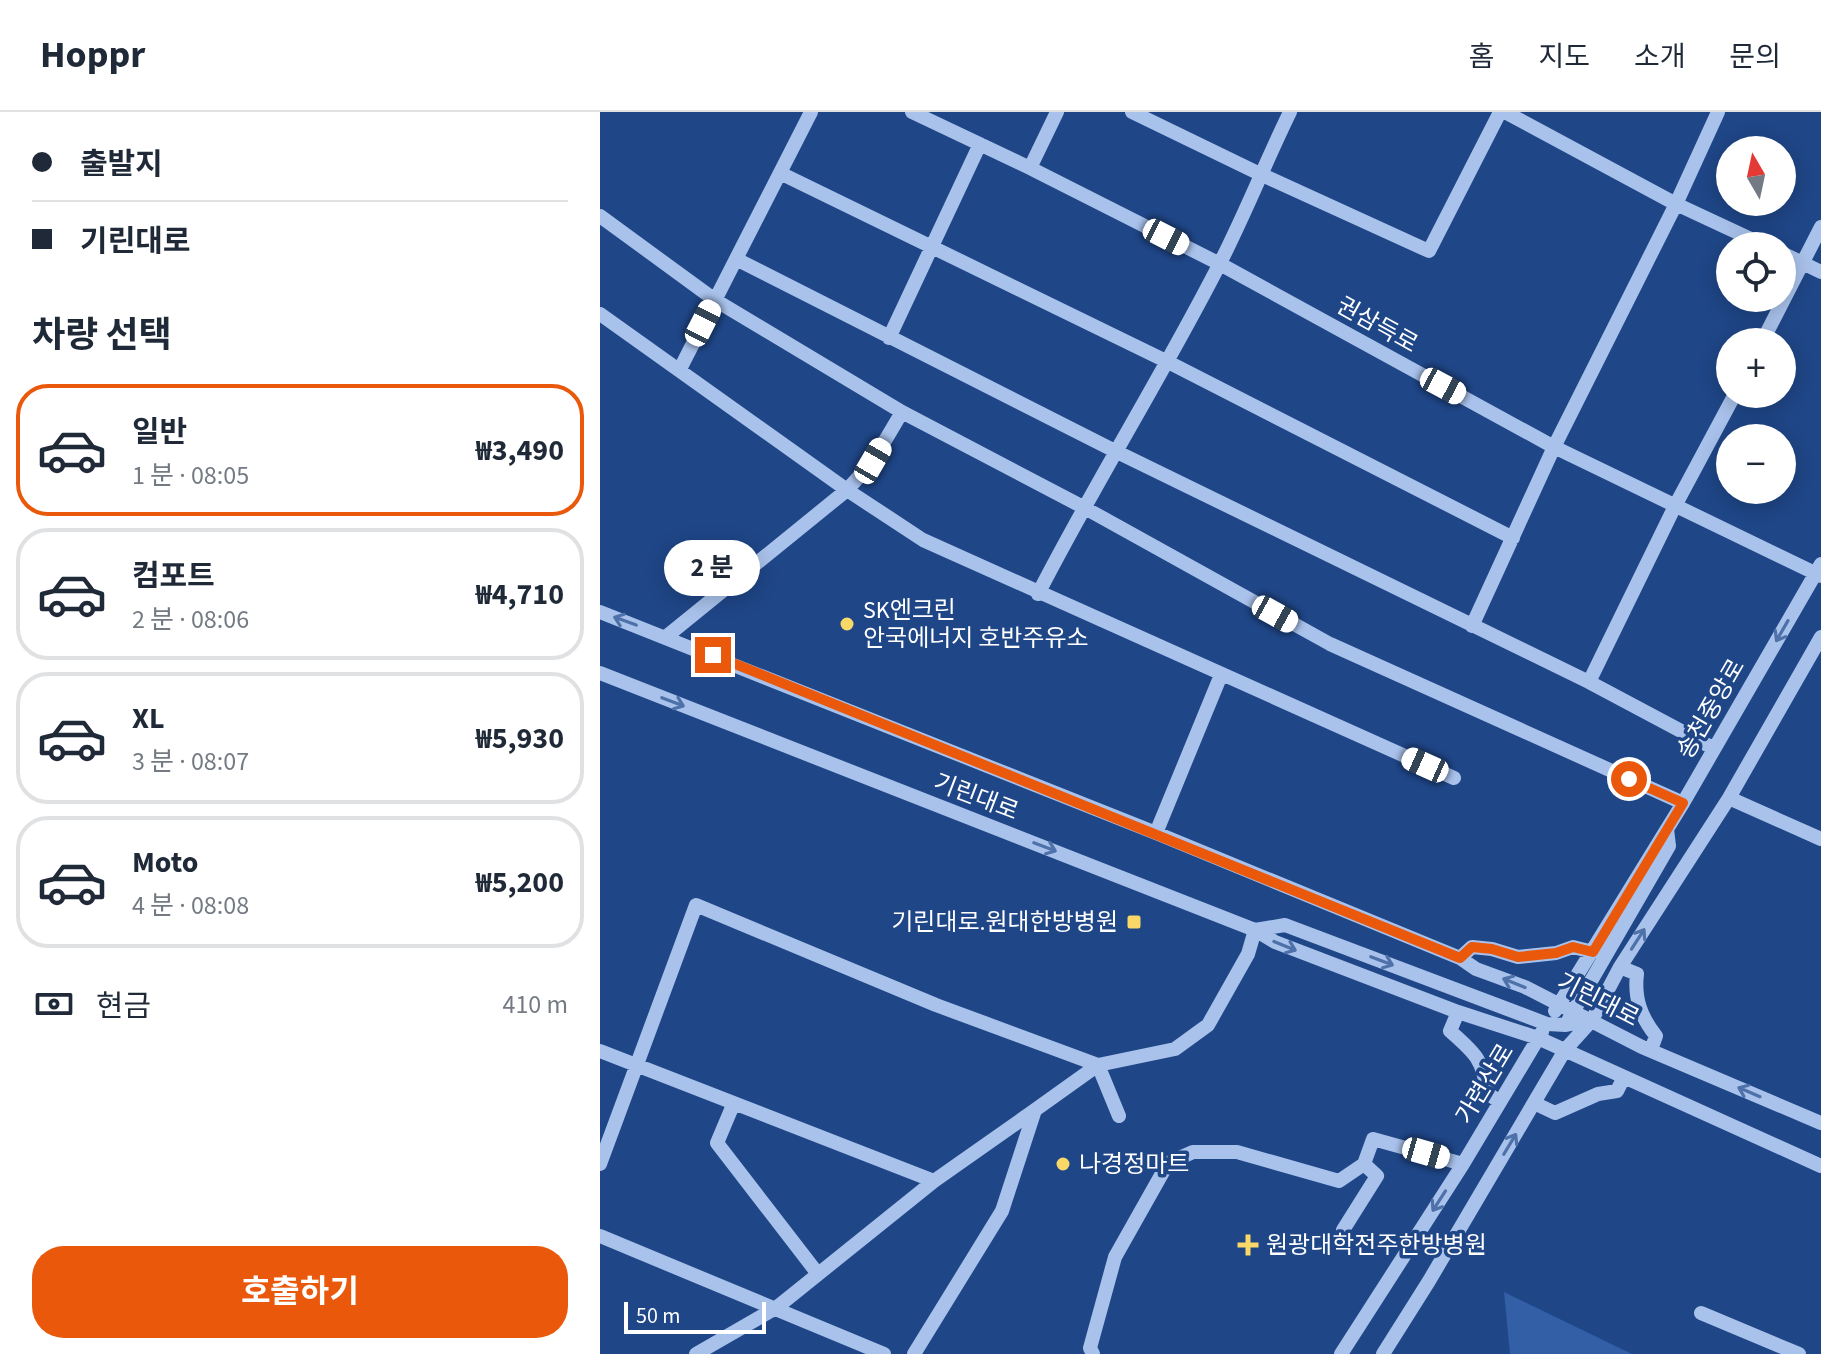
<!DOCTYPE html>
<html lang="ko">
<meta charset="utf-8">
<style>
:root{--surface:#fff;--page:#f6f6f7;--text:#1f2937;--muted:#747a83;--line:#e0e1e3;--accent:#ea580c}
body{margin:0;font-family:"Source Sans 3","Noto Sans KR",sans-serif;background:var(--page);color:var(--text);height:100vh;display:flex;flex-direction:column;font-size:30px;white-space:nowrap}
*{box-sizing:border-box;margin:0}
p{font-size:26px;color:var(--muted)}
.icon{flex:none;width:44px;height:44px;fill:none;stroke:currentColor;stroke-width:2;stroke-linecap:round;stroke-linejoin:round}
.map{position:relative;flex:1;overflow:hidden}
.side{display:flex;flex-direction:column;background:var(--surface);width:600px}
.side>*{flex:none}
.banner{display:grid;align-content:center;height:176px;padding:0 32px;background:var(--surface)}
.needle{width:52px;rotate:351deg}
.buttons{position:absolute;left:1116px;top:24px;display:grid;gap:16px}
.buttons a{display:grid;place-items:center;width:80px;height:80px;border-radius:50%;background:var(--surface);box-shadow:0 4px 20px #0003;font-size:40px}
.scale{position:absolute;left:24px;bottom:20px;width:142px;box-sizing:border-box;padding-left:8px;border:4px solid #fff;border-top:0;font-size:22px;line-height:28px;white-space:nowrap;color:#fff;-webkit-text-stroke:6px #1f4687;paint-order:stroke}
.end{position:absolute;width:36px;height:36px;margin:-18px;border:10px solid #ea580c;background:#fff;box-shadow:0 0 0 4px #fff}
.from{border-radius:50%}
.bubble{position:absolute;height:56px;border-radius:28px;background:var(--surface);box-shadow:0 4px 20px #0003;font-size:26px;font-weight:700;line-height:56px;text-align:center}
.car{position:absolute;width:24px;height:48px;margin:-24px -12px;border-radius:10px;box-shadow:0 0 6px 2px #0007;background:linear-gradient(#fff 24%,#345 0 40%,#fff 0 76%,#345 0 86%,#fff 0)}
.banner b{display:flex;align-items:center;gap:28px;height:76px;font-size:30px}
.banner b+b{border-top:2px solid var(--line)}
.banner i{width:20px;height:20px;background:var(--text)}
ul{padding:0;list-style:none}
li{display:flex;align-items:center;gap:24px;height:132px;margin:0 16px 12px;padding:0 16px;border:4px solid var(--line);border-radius:32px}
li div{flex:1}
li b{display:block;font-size:30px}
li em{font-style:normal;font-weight:700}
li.current{border-color:var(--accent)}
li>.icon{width:72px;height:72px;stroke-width:1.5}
h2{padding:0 32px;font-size:36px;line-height:96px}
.pay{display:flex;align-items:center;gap:20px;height:88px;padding:0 32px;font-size:30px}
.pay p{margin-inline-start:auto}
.button{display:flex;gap:16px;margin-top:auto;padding:16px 32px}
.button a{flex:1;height:92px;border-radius:32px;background:var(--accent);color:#fff;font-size:32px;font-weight:700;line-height:92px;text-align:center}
header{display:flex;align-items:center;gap:48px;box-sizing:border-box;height:112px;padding:0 40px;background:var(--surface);border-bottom:2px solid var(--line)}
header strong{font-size:38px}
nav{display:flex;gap:44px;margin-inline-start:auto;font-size:28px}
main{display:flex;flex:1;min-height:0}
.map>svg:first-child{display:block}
.green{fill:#325fa5}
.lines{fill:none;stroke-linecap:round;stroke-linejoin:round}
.minor{stroke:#a9c2eb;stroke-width:14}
.oneway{stroke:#4f71aa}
.route{stroke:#ea580c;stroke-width:10}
.poi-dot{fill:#f9d868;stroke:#1f4687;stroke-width:3}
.labels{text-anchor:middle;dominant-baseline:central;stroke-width:7;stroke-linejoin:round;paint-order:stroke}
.street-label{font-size:24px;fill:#fff;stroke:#1f4687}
.poi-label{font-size:24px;fill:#fff;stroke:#1f4687;text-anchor:start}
</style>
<header>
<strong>Hoppr</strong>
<nav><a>홈</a><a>지도</a><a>소개</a><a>문의</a></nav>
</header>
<main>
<section class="side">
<div class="banner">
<b><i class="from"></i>출발지</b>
<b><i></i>기린대로</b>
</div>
<h2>차량 선택</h2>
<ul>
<li class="current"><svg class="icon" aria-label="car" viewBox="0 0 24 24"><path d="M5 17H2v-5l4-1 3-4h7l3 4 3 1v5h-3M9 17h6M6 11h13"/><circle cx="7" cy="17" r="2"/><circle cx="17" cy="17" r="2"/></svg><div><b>일반</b><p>1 분 · 08:05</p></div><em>₩3,490</em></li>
<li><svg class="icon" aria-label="car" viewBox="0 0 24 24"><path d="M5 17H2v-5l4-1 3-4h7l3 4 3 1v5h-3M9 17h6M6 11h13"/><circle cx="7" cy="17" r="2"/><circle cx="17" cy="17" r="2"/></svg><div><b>컴포트</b><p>2 분 · 08:06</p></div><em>₩4,710</em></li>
<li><svg class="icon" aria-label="car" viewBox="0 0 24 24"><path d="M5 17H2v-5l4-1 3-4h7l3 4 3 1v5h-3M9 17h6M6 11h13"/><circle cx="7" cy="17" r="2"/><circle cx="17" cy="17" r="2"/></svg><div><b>XL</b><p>3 분 · 08:07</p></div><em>₩5,930</em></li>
<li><svg class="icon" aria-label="car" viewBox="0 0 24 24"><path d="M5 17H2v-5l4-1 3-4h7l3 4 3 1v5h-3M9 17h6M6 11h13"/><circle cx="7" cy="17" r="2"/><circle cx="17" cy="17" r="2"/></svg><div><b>Moto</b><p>4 분 · 08:08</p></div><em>₩5,200</em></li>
</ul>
<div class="pay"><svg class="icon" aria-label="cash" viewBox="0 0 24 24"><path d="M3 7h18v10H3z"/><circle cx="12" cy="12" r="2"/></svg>현금<p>410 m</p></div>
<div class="button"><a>호출하기</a></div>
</section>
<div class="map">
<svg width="1221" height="1242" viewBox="0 0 1221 1242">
<rect width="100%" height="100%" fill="#1f4687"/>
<path class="green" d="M 904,1180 L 1032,1242 L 910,1242 Z"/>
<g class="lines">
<path class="minor" d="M 211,0 L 136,147 L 515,339 L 989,570 L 1113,636
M 312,0 L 430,56 L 620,152 L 954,335 L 1221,464
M 532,0 L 660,62 L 829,139 L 900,0
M 905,0 L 1076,92 L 1166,134
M 430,56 L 457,0
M 180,61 L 568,250 L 913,426
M 0,104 L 115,188 L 302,300 L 483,395 L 730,532 L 1083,691
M 1182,141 L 1221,160
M 0,202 L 247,378 L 323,428 L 854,666
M 289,226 L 380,32
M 1162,230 L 1221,115
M 80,257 L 136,147
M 438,482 C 495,371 561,266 618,155 C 644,105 665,51 690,0
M 0,500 L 556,721 L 860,846 L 876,857 L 925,875 L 1042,935 L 1221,1011
M 872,514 L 954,335 L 1076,92 L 1118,0
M 67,524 L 247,378 L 273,349 L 302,300
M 0,561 L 655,818 L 675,830 L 858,900 L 938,926 L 1221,1054
M 989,570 L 1075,394 L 1135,282
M 1129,686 L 1221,727
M 556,721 L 621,563
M 860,846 L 872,835 L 892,837 L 918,845 L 956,841 L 973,835 L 993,840
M 1020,855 L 1037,862 C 1034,887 1041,905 1056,924 L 1051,938
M 955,899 L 1083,691 L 1221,452
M 858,900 L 850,919 C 874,940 884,948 887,981 L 900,990
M 969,907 L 1069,734 L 1067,717
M 0,939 L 334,1069 L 176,1196 L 96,1242
M 934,991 L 955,1001 L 998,982 L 1017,979 L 1023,967
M 133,993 L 117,1031 L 218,1162
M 0,1052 L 96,793 L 336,893 L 498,953 L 519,1004
M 334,1069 L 435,998
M 743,1118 L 777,1064 L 764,1052 L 773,1027 L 863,1052
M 0,1124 L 284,1242
M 1101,1201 L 1199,1242
M 314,1242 L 402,1099 L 435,998 L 498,953 L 575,937 L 608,913 L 648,842 L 655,818 L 685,813 L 947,912 L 966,913 L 992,908
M 493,1242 L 490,1236 L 515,1145 L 568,1051 L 593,1040 L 637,1040 L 739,1069 L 764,1052
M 741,1242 L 863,1052 L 942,920
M 783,1242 L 829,1169 L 965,938 L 992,908 L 1020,855 L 1129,686 L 1221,525"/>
</g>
<defs><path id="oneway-shaft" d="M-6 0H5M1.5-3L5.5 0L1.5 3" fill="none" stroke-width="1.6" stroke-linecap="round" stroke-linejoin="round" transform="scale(2)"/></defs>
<g class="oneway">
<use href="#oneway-shaft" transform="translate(25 509) rotate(-160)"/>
<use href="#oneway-shaft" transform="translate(1182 519) rotate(120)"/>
<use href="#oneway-shaft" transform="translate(73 590) rotate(21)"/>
<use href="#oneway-shaft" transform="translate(445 735) rotate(21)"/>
<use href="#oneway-shaft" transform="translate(1038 827) rotate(-57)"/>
<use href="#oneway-shaft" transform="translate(685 834) rotate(22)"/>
<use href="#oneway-shaft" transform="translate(782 849) rotate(21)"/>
<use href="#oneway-shaft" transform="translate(914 871) rotate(-158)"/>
<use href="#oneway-shaft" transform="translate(1149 980) rotate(-157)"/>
<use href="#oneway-shaft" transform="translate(910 1032) rotate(-59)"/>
<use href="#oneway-shaft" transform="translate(839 1089) rotate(123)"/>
</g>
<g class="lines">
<path class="route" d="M 113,543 L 860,846 L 872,835 L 892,837 L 918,845 L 956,841 L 973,835 L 993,840 L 1083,691 L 1029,667"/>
</g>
<g class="poi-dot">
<circle cx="247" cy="512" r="8"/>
<rect x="526" y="802" width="16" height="16" rx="4"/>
<circle cx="463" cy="1052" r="8"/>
<path d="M644 1121h8v8h8v8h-8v8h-8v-8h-8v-8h8z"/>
</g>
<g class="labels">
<g class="street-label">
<text transform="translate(777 213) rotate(29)">권삼득로</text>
<text transform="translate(1111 597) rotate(-60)">송천중앙로</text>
<text transform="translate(376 685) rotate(21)">기린대로</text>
<text transform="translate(998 888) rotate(27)">기린대로</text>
<text transform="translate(885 972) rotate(-59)">가련산로</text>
</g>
<g class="poi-label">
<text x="263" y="498">SK엔크린<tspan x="263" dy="28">안국에너지 호반주유소</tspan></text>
<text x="518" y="810" text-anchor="end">기린대로.원대한방병원</text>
<text x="479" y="1052">나경정마트</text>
<text x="666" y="1133">원광대학전주한방병원</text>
</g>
</g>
</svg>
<div class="buttons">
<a><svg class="needle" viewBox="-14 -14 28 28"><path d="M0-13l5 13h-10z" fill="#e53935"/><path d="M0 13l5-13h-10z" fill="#747a83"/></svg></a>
<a><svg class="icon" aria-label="locate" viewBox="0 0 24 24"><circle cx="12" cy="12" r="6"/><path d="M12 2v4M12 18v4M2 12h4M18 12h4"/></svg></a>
<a>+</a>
<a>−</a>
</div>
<div class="scale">50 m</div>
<i class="end from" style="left:1029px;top:667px"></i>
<i class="end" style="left:113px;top:543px"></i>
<div class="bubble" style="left:64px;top:428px;width:96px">2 분</div>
<i class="car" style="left:566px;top:125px;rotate:117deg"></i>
<i class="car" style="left:103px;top:211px;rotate:27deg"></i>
<i class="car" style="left:843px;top:274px;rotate:118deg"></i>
<i class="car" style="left:273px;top:349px;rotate:30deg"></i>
<i class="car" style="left:675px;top:502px;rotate:119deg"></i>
<i class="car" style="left:825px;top:653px;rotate:294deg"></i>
<i class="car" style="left:826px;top:1041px;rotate:106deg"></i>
</div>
</main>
